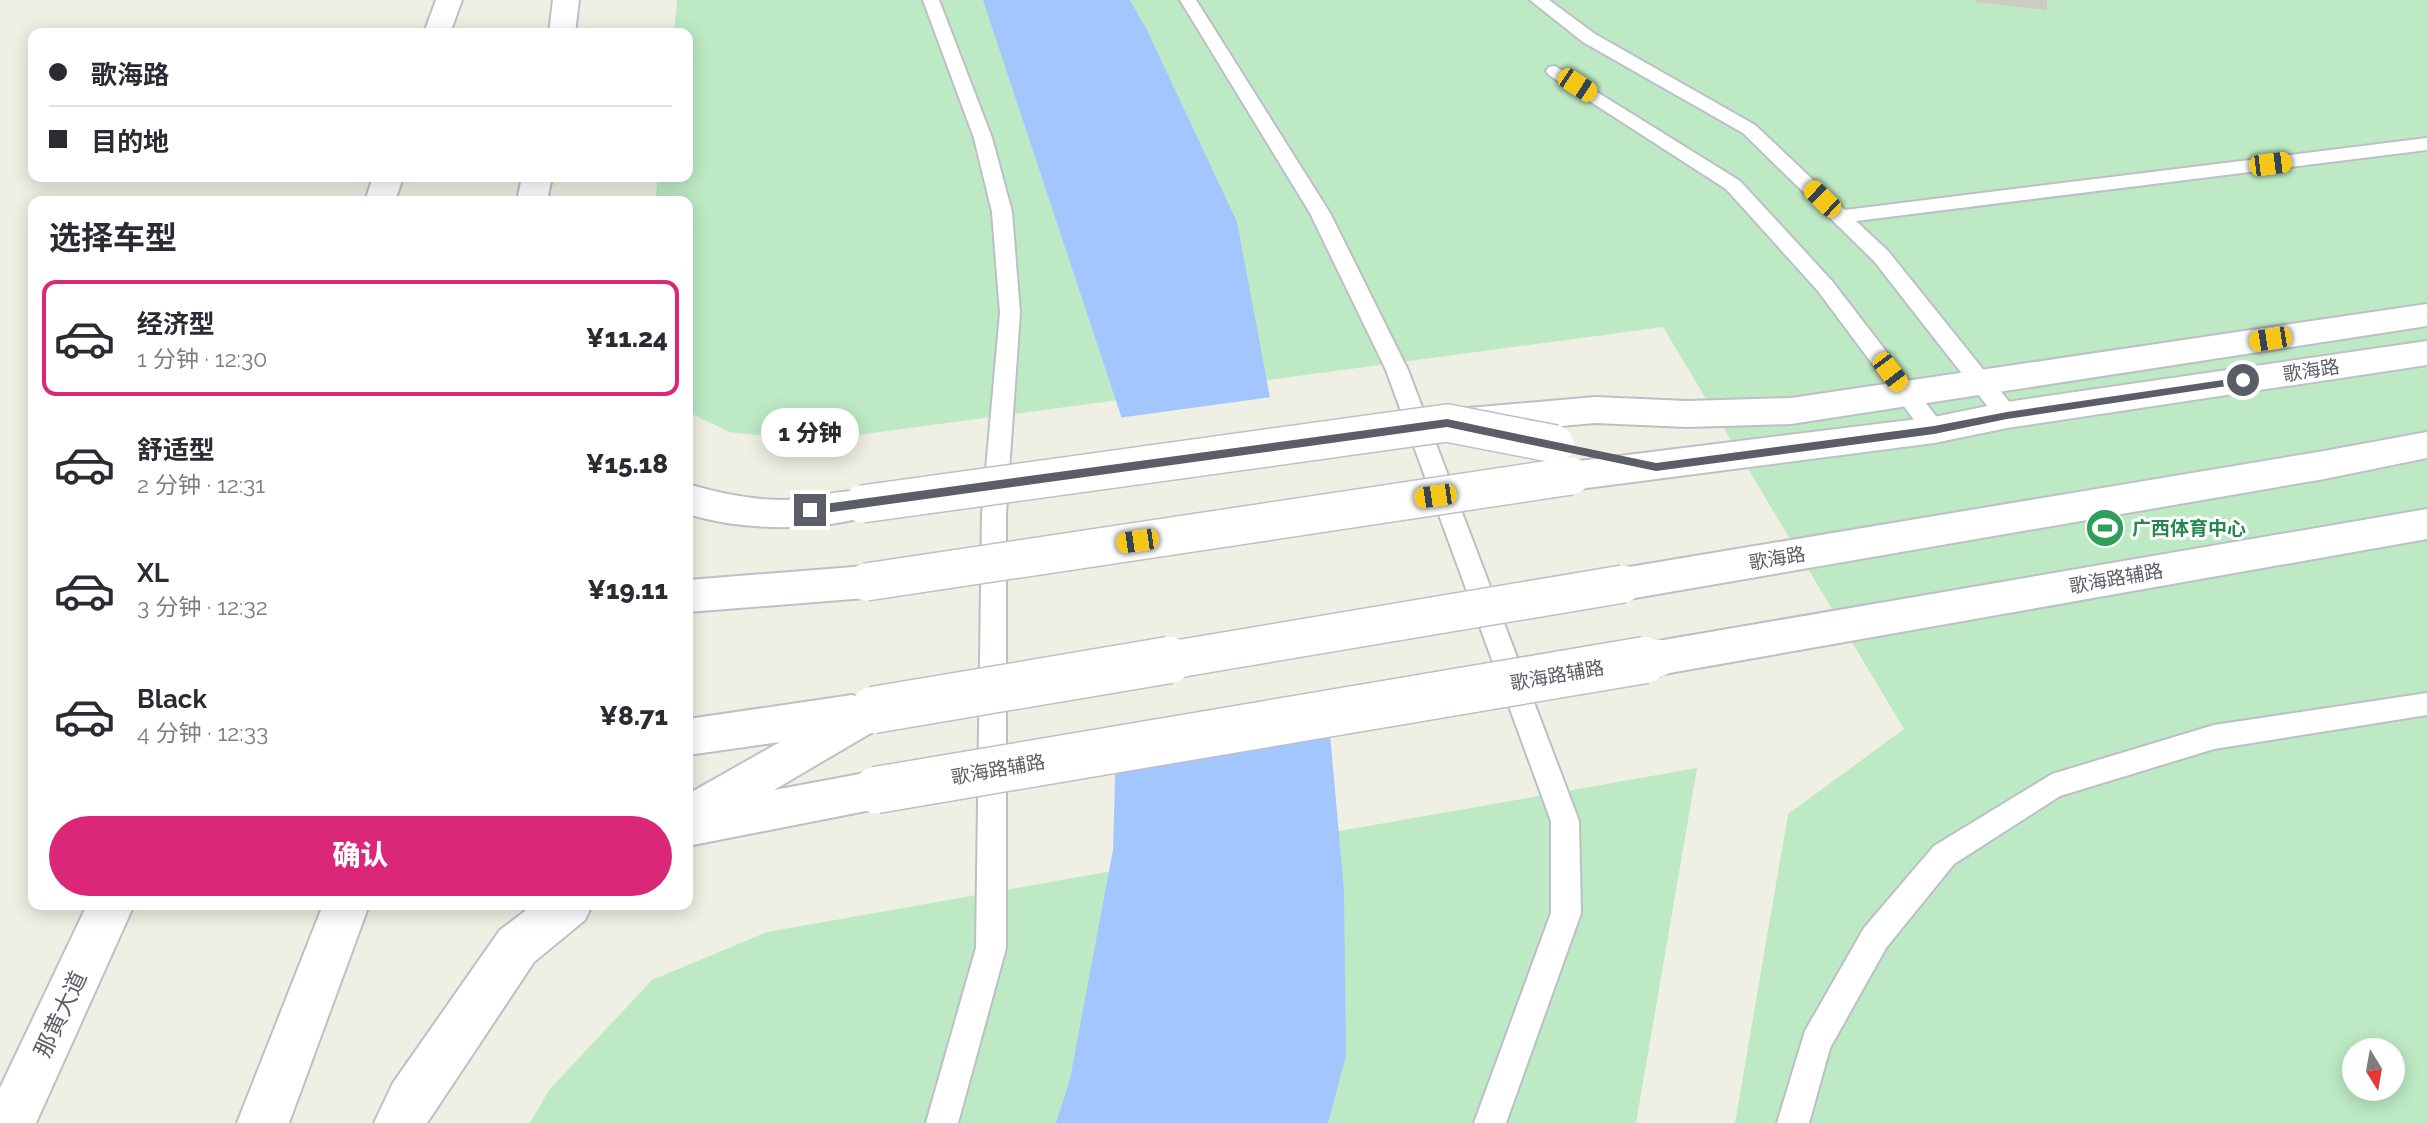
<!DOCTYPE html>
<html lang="zh">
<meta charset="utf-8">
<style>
:root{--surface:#fff;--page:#f7f7f7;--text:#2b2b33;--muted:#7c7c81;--line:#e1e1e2;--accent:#db2777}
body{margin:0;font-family:Raleway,"Noto Sans SC",sans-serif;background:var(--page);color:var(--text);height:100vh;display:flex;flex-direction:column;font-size:26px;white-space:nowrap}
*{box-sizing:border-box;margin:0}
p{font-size:23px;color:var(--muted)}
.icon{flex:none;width:38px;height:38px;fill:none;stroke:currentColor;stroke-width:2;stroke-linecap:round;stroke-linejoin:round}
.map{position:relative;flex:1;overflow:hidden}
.details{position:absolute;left:28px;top:196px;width:665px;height:714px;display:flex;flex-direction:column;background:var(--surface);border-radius:14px;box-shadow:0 4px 18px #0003}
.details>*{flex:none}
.guide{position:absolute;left:28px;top:28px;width:665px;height:154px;border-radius:14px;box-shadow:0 4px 18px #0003;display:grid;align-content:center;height:154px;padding:0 21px;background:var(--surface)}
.needle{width:46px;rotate:169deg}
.controls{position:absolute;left:2342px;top:1038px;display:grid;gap:14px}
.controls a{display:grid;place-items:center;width:63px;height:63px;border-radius:50%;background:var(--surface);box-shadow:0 4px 18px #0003;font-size:35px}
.end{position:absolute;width:32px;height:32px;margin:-16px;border:9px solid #5b5e66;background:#fff;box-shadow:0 0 0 4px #fff}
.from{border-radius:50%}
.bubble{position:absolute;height:49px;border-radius:24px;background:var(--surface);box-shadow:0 4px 18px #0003;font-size:23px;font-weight:800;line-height:49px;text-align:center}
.car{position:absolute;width:21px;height:42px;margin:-21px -10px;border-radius:9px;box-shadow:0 0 5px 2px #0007;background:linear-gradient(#f5c518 24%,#345 0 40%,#f5c518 0 76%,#345 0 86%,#f5c518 0)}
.guide b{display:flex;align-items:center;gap:24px;height:66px;font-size:26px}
.guide b+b{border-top:2px solid var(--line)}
.guide i{width:18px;height:18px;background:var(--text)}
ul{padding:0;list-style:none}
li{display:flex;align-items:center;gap:21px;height:116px;margin:0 14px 10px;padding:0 7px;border:4px solid transparent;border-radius:14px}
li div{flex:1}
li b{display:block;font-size:26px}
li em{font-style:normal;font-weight:800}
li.on{border-color:var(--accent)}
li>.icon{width:63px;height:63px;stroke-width:1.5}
h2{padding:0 21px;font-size:32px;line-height:84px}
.action{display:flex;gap:14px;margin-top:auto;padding:14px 21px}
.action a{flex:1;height:80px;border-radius:42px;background:var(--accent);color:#fff;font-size:28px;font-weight:800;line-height:80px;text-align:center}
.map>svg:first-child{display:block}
.green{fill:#bdeac5;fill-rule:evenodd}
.water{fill:#a4c6ff}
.pier{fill:#f0efe3}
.building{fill:#cdcbc2}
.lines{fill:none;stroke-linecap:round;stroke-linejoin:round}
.lane-casing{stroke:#bdbfc6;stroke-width:4}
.street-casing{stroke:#bdbfc6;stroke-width:4}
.secondary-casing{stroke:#bec0c8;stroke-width:4}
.lane{fill:#fff;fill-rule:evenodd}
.street{fill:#fff;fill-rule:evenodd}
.secondary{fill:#fff;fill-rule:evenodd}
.street-bridge-far1-casing{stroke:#bdbfc6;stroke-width:40;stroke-linecap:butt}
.street-bridge-casing{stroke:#bdbfc6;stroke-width:49;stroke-linecap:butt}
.secondary-bridge-far1-casing{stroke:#bec0c8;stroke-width:40;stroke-linecap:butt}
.secondary-bridge-casing{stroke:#bec0c8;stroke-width:49;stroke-linecap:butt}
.street-bridge-far1{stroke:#fff;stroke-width:37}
.street-bridge{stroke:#fff;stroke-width:46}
.secondary-bridge-far1{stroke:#fff;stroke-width:37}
.secondary-bridge{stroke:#fff;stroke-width:46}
.route{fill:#5b5e66}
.labels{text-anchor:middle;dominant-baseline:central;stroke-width:6;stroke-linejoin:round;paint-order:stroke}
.street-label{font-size:19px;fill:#5b5e66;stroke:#fff}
.leisure-label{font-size:19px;font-weight:bold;fill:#27864d;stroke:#fff;text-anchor:start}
.near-street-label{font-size:23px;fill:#5b5e66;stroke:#fff}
</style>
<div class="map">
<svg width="2427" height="1123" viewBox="0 0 2427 1123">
<rect width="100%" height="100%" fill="#f0efe3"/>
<path class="green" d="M 677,0 L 2427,0 L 2427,1123 L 1735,1123 L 1788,814 L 1904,729 L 1663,327 L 813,441 L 729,432 L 688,412 L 688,201 L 655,201 L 658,177 L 688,177 L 688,33 L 674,33 ZM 2354,1050 L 2392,1050 L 2392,1088 L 2354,1088 Z
M 1697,768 L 1636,1123 L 530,1123 L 549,1090 L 652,980 L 767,932 Z"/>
<path class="water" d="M 983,0 L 1130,0 L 1147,30 L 1237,222 L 1327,700 L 1344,891 L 1346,1056 L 1328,1123 L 1056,1123 L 1070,1079 L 1113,850 L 1125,428 Z"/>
<path class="pier" d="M 1272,397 L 1330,700 L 1112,772 L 1122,428 L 1118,418 Z"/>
<path class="building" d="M 1976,0 L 2047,0 L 2047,10 L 1976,2 Z"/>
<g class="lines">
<g class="lane-casing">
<path id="lane" d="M 923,0 L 939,0 L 992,138 L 1012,212 L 1020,313 L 1006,514 L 1006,948 L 958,1123 L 926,1123 L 976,948 L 982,514 L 1000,313 L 992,212 L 974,138 Z
M 1180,0 L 1196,0 L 1330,213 L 1408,370 L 1579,821 L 1581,913 L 1506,1123 L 1474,1123 L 1551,913 L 1551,821 L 1386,370 L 1310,213 Z
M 1530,0 L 1549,0 L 1595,34 L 1755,125 L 1845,210 L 2427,138 L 2427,150 L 1856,221 L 1888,251 L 2015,409 L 2018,415 L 2015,421 L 2007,423 L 1999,421 L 1874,261 L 1743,133 L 1583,42 Z
M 1555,66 L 1740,181 L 1832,281 L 1942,424 L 1945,430 L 1942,436 L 1934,438 L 1926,436 L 1818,291 L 1726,189 L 1549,75 L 1546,71 L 1549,67 Z
M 2427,693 L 2427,715 L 2214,749 L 2060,796 L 1954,864 L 1886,948 L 1830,1048 L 1809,1123 L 1777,1123 L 1805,1031 L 1864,928 L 1934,846 L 2052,774 L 2214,725 Z"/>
</g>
<g class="street-casing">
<path id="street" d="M 2427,304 L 2427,326 L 1791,424 L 1687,427 L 1595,423 L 1457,435 L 1444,431 L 1439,422 L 1444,413 L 1457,409 L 1595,397 L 1687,401 L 1791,398 Z
M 2427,509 L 2427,539 L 1658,675 L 1644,670 L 1638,658 L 1644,646 L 1658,641 Z
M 876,771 L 891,776 L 898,790 L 891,804 L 876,809 L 688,846 L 688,806 Z"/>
</g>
<g class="secondary-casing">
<path id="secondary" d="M 436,0 L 462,0 L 450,33 L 424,33 Z
M 553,0 L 579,0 L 575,33 L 549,33 Z
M 373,177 L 403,177 L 395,201 L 365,201 Z
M 522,177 L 552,177 L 547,201 L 517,201 Z
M 2427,341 L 2427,365 L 2007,428 L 1934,443 L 1571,490 L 1558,486 L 1553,476 L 1558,466 L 1571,462 L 1934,417 L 2007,402 Z
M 2427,432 L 2427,458 L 2324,479 L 1623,600 L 1609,595 L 1603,584 L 1609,573 L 1623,568 L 2324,451 Z
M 688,484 C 717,493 753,500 784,500 C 814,500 846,485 875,494 L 881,504 L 875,514 C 819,532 743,531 688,514 Z
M 866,566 L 880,571 L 885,582 L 880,593 L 866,598 L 688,612 L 688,580 Z
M 873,692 L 888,697 L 894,710 L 888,723 L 704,831 L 688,837 L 688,794 L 780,742 L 688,755 L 688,719 L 852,695 L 858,697 Z
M 87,905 L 134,905 L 36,1123 L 0,1123 L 0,1088 Z
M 323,905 L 369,905 L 289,1123 L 237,1123 Z
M 533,905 L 592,905 L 585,920 L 534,962 L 427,1123 L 374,1123 L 393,1083 L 500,930 Z"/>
</g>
<use href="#lane" class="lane"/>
<use href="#street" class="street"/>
<use href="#secondary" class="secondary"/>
<g class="street-bridge-far1-casing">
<path id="street-bridge-far1" d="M 1634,662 L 1658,658"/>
</g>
<g class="street-bridge-casing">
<path id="street-bridge" d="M 876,790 L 1645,660"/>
</g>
<g class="secondary-bridge-far1-casing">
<path id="secondary-bridge-far1" d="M 862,504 L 1447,423 L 1555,444
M 866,582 L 1571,476
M 1159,662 L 1623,584"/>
</g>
<g class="secondary-bridge-casing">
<path id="secondary-bridge" d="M 873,710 L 1169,660"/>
</g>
<use href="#street-bridge-far1" class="street-bridge-far1"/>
<use href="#street-bridge" class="street-bridge"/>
<use href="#secondary-bridge-far1" class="secondary-bridge-far1"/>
<use href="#secondary-bridge" class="secondary-bridge"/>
</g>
<path class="route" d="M 2243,377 L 2248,380 L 2247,383 L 2007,419 L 1934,434 L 1656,471 L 1447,427 L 810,515 L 804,510 L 810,506 L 1447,419 L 1656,463 L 1934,426 L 2007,412 Z"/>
<defs>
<g id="stadium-disc" transform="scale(2.0125)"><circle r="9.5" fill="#2e9e5b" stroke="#fff"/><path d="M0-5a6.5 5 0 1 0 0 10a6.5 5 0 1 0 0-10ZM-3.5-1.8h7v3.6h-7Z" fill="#fff"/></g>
</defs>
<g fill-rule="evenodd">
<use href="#stadium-disc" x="2105" y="528"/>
</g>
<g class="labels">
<g class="street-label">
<text transform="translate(2311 370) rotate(-9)">歌海路</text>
<text transform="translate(1777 558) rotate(-10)">歌海路</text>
<text transform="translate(2116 578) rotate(-10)">歌海路辅路</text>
<text transform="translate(1557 675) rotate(-10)">歌海路辅路</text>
<text transform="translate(998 769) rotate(-10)">歌海路辅路</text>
</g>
<g class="leisure-label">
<text x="2132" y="528">广西体育中心</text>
</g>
<g class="near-street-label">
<text transform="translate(60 1014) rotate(-65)">那黄大道</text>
</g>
</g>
</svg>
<div class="controls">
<a><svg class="needle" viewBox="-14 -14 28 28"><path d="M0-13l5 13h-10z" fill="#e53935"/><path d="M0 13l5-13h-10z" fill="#7c7c81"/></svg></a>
</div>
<i class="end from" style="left:2243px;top:380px"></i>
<i class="end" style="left:810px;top:510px"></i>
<div class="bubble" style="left:761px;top:408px;width:98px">1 分钟</div>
<i class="car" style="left:1577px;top:85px;rotate:123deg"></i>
<i class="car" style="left:2270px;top:164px;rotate:83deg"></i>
<i class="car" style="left:1822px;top:199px;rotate:314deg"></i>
<i class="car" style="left:2270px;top:339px;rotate:261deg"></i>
<i class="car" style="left:1890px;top:372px;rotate:143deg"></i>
<i class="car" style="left:1435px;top:496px;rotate:262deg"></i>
<i class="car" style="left:1137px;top:541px;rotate:262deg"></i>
<div class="guide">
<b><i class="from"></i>歌海路</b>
<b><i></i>目的地</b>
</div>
<section class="details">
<h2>选择车型</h2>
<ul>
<li class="on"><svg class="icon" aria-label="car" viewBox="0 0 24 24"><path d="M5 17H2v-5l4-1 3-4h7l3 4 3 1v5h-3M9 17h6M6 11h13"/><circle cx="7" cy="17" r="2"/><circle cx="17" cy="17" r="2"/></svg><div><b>经济型</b><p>1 分钟 · 12:30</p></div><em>¥11.24</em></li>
<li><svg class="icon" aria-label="car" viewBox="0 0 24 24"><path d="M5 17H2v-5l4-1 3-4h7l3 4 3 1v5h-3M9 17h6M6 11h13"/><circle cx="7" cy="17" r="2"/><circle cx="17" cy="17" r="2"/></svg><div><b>舒适型</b><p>2 分钟 · 12:31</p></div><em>¥15.18</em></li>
<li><svg class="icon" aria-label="car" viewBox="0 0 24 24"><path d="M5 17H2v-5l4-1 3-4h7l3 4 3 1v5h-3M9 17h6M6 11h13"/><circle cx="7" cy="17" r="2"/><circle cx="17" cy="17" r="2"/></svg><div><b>XL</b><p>3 分钟 · 12:32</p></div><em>¥19.11</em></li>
<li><svg class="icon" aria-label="car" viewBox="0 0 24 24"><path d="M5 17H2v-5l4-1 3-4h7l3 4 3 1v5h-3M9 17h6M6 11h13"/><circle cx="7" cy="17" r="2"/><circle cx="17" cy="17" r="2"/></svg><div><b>Black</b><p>4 分钟 · 12:33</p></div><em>¥8.71</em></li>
</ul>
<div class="action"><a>确认</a></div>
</section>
</div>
